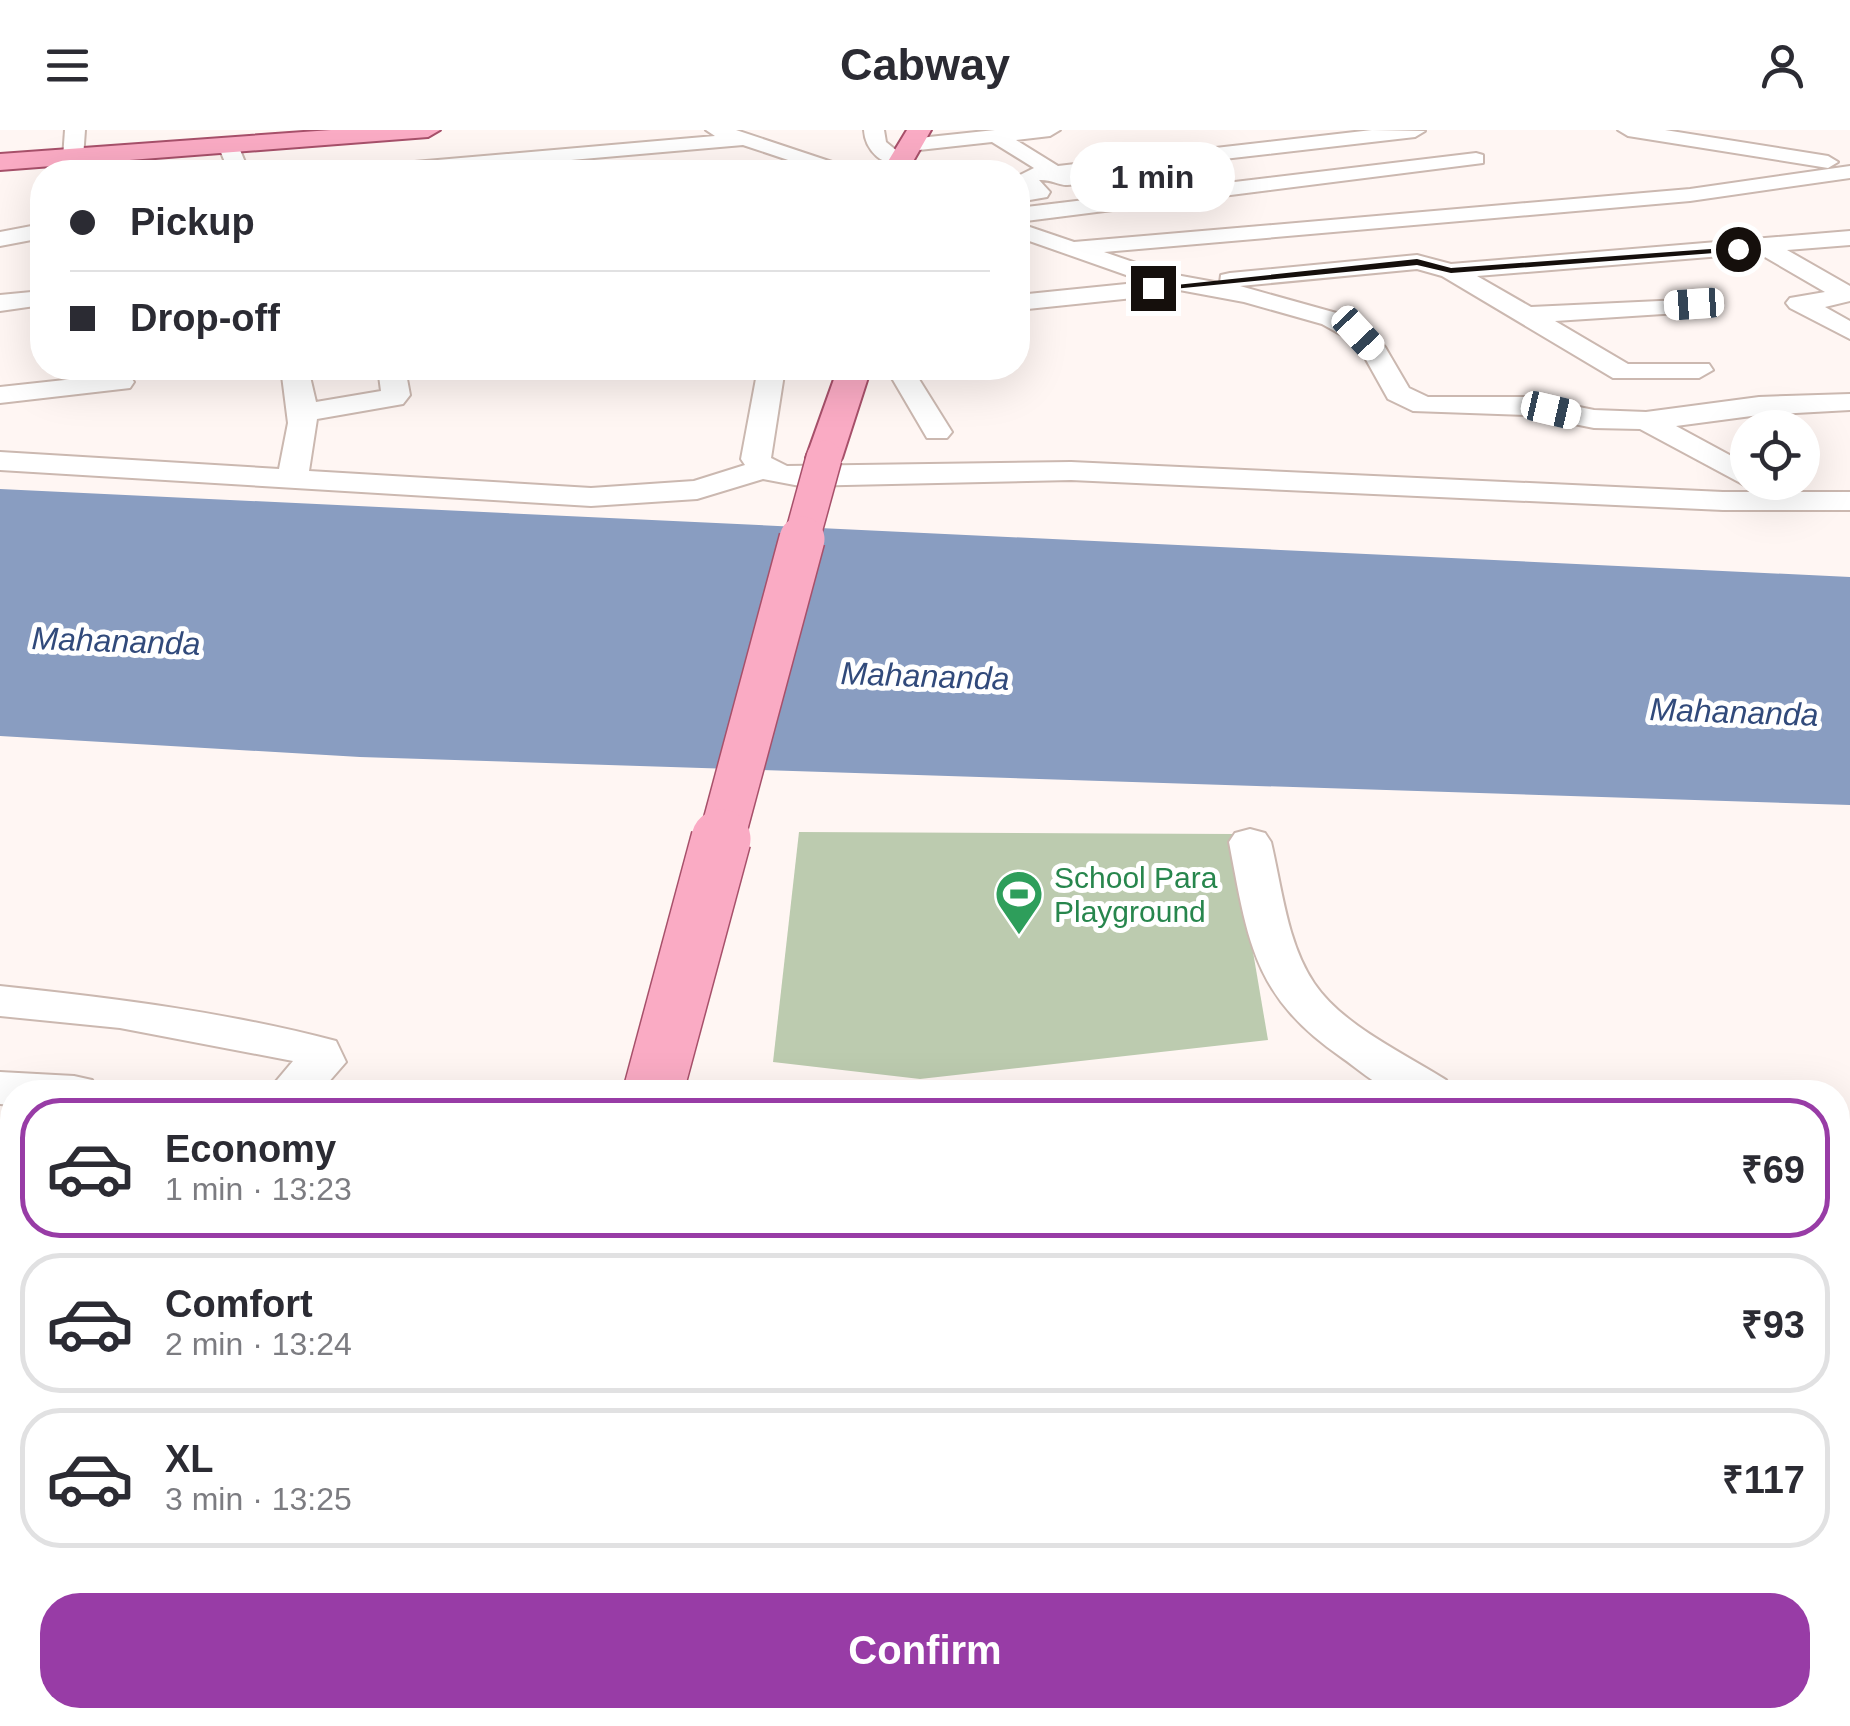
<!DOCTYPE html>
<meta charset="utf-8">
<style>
:root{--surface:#fff;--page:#f7f7f7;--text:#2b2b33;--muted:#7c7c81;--line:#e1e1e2;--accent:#983ca6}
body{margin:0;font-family:Arial,sans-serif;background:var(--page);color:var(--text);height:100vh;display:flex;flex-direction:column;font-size:38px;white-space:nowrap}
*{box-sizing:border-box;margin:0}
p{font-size:32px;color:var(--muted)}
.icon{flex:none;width:55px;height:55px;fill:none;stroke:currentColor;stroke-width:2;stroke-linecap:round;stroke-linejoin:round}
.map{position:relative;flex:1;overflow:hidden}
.panel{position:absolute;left:0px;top:950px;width:1850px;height:648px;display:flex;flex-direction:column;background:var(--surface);border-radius:40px 40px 0 0;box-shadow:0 10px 40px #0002}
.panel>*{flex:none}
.hud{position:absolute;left:30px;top:30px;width:1000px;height:220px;border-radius:40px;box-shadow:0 10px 40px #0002;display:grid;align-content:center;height:220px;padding:0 40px;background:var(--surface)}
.controls{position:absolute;left:1730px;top:280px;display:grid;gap:20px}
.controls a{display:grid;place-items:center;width:90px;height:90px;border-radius:50%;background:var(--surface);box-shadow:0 10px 40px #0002;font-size:50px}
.end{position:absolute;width:45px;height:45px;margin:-22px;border:12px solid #150f0c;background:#fff;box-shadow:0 0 0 5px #fff}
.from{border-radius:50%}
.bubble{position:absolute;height:70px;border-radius:35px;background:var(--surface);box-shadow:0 10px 40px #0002;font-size:32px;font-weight:700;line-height:70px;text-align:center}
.car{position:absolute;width:30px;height:60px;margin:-30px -15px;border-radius:12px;box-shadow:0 0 8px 2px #0007;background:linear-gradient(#fff 24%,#345 0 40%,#fff 0 76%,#345 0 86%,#fff 0)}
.hud b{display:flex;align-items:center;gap:35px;height:95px;font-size:38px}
.hud b+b{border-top:2px solid var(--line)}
.hud i{width:25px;height:25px;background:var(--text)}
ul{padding:18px 0 0;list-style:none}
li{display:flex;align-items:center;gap:30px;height:140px;margin:0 20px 15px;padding:0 20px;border:5px solid var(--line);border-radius:40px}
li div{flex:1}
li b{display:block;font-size:38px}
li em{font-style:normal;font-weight:700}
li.active{border-color:var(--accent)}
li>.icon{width:90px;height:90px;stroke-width:1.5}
.button{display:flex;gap:20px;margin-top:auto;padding:20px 40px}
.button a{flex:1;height:115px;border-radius:40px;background:var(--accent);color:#fff;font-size:40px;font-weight:700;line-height:115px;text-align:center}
header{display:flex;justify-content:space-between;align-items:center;height:130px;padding:0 40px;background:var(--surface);font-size:45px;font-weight:700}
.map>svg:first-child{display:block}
.green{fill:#bccbaf}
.water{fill:#899dc1}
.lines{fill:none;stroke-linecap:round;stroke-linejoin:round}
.minor-casing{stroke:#cbb8b0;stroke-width:4}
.major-casing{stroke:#a7506a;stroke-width:4}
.minor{fill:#fff;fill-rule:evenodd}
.major{fill:#faabc4;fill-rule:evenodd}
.major-bridge-far2-casing{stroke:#a7506a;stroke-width:38;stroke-linecap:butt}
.major-bridge-far1-casing{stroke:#a7506a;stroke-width:48;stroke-linecap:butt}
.major-bridge-casing{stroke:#a7506a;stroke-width:62;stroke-linecap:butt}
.major-bridge-far2{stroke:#faabc4;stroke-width:35}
.major-bridge-far1{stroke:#faabc4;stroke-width:45}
.major-bridge{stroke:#faabc4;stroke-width:59}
.route{fill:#150f0c}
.labels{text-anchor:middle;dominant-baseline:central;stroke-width:10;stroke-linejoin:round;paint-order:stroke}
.leisure-label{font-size:30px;fill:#27864d;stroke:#fff;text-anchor:start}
.water-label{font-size:32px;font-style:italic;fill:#314a7b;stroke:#fff}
</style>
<header><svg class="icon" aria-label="menu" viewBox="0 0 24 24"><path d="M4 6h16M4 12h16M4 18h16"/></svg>Cabway<svg class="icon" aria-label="person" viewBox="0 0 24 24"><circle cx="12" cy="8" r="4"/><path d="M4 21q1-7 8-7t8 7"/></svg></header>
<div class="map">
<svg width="1850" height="1596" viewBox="0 0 1850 1596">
<rect width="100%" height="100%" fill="#fff6f3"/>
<path class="green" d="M 799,702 L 1233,704 L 1268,910 L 920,949 L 773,932 Z"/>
<path class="water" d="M 0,359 L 1850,447 L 1850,675 L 360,627 L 0,606 Z"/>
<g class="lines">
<g class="minor-casing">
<path id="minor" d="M 65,0 L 85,0 L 82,42 L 62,42 Z
M 706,0 L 736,0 L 850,38 L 853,42 L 824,42 L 743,15 L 435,42 L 358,42 L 368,36 L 715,6 Z
M 864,0 L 884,0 L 886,12 L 908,30 L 905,34 C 884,38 865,21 864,0 Z
M 995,0 L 1060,0 L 1050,6 L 1016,10 L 1058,36 L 1372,0 L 1425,1 L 1415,7 L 1075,46 L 1074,54 C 1061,58 1053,49 1039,50 L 1050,62 L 1047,67 L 1018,72 L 1018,60 L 1023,58 L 1018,46 L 1034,38 L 992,12 L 910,21 L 900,15 L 910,9 Z
M 1618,0 L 1665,0 L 1828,26 L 1838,32 L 1828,38 L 1628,6 Z
M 228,9 L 238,15 L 249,42 L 229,42 L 218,15 Z
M 1476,23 L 1483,25 L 1483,33 L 1018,92 L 1018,78 Z
M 1850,36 L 1850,48 L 1690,71 L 1104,122 L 1165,143 L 1220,153 L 1221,145 L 1230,143 L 1417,125 L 1451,134 L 1850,101 L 1850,115 L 1787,120 L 1850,156 L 1850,171 L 1825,177 L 1850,191 L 1850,209 L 1790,178 L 1786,173 L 1790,168 L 1825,162 L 1758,123 L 1477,146 L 1531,177 L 1703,169 L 1707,174 L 1703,179 L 1694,182 L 1555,191 L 1628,234 L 1709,234 L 1713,240 L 1699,248 L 1613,248 L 1442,146 L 1417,139 L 1240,156 L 1340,184 L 1367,197 L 1385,217 L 1409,258 L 1428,267 L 1529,267 L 1594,280 L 1646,282 L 1759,267 L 1850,264 L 1850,280 L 1759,285 L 1676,296 L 1748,335 L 1748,352 L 1760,352 L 1748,357 L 1640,299 L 1594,298 L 1529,285 L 1413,281 L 1388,269 L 1364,226 L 1349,209 L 1322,194 L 1244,172 L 1174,159 L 1162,165 L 1018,180 L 1018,165 L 1146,152 L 1018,107 L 1018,93 L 1074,112 L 1690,59 Z
M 42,94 L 42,108 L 0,116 L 0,102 Z
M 42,161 L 42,175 L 0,181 L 0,165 Z
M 281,238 L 308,238 L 316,272 L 381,261 L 378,238 L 405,238 L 410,265 L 403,274 L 317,289 L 309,341 L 591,358 L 694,351 L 745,335 L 741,329 L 758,238 L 785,238 L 771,328 L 787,336 L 1071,332 L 1723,362 L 1850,362 L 1850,380 L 1723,380 L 1071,350 L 800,356 L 763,349 L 697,369 L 591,376 L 0,340 L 0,322 L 279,339 L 288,293 Z
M 886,238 L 912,238 L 952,302 L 947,308 L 927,308 Z
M 120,244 L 130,246 L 134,252 L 130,258 L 0,273 L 0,257 Z
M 1250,699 L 1265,703 L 1271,712 C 1282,758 1287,813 1314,853 C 1343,896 1404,923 1446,950 L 1453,962 C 1435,962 1408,968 1392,961 C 1374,954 1357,938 1341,927 C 1253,866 1248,811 1229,712 L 1235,703 Z
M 0,856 C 114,868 226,882 336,911 L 346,932 L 320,962 L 267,962 L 293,931 L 120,898 L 0,886 Z
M 0,942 L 74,946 L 92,950 L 99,962 L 12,962 L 12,975 L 0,974 Z
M 1838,1023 L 1850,1023 L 1850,1059 L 1838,1059 Z
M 1838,1170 L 1850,1171 L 1850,1215 L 1838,1213 Z
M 12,1174 L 12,1230 L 0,1234 L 0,1178 Z
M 1838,1434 L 1850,1435 L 1850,1493 L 1838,1491 Z
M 1592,1585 L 1662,1585 L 1664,1596 L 1594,1596 Z"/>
</g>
<g class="major-casing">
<path id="major" d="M 331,0 L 440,0 L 428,7 L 0,40 L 0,24 Z
M 907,0 L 931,0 L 907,42 L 887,42 L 884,38 Z
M 838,238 L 871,238 L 842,328 L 837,336 L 824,339 L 811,336 L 806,328 Z
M 411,1585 L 497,1585 L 493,1596 L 407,1596 Z"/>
</g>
<use href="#minor" class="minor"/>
<use href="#major" class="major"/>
<g class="major-bridge-far2-casing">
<path id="major-bridge-far2" d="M 801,412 L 824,328"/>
</g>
<g class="major-bridge-far1-casing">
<path id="major-bridge-far1" d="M 721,711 L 802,409"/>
</g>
<g class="major-bridge-casing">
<path id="major-bridge" d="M 653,962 L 721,709"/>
</g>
<use href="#major-bridge-far2" class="major-bridge-far2"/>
<use href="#major-bridge-far1" class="major-bridge-far1"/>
<use href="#major-bridge" class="major-bridge"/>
</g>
<path class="route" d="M 1738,117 L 1741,121 L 1451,143 L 1417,135 L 1153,161 L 1148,158 L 1417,129 L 1451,138 Z"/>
<defs>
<g id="stadium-pin" transform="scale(2.5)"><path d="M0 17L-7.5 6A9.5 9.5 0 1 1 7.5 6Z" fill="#2e9e5b" stroke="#fff"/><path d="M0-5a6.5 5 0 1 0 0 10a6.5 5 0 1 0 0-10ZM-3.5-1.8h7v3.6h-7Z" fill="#fff"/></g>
</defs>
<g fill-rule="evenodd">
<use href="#stadium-pin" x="1019" y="764"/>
</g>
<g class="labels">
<g class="leisure-label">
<text x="1054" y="747">School Para<tspan x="1054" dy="34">Playground</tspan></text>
</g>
<g class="water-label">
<text transform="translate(116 511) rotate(2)">Mahananda</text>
<text transform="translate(925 546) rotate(2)">Mahananda</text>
<text transform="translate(1734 582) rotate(2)">Mahananda</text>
</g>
</g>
</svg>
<div class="controls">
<a><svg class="icon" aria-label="locate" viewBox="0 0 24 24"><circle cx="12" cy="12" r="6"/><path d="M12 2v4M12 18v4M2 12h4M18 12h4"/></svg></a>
</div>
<i class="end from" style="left:1738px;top:119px"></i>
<i class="end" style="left:1153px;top:158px"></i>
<div class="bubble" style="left:1070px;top:12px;width:165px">1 min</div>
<i class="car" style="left:1694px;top:174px;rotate:266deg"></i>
<i class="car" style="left:1358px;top:203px;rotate:137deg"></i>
<i class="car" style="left:1551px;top:280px;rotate:103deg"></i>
<div class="hud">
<b><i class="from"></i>Pickup</b>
<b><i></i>Drop-off</b>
</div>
<section class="panel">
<ul>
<li class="active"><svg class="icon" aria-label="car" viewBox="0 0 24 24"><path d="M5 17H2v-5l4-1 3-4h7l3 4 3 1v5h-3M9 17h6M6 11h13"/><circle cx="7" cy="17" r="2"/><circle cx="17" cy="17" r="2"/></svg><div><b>Economy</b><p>1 min · 13:23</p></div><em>₹69</em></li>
<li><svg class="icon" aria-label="car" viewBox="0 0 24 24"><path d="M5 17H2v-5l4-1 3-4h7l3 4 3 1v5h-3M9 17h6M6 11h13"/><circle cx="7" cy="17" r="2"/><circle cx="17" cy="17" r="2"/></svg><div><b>Comfort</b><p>2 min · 13:24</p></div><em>₹93</em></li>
<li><svg class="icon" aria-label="car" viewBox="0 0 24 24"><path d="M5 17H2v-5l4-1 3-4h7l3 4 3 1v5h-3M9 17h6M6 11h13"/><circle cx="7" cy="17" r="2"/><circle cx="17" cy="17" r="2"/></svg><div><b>XL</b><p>3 min · 13:25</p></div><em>₹117</em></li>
</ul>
<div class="button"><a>Confirm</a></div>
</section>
</div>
